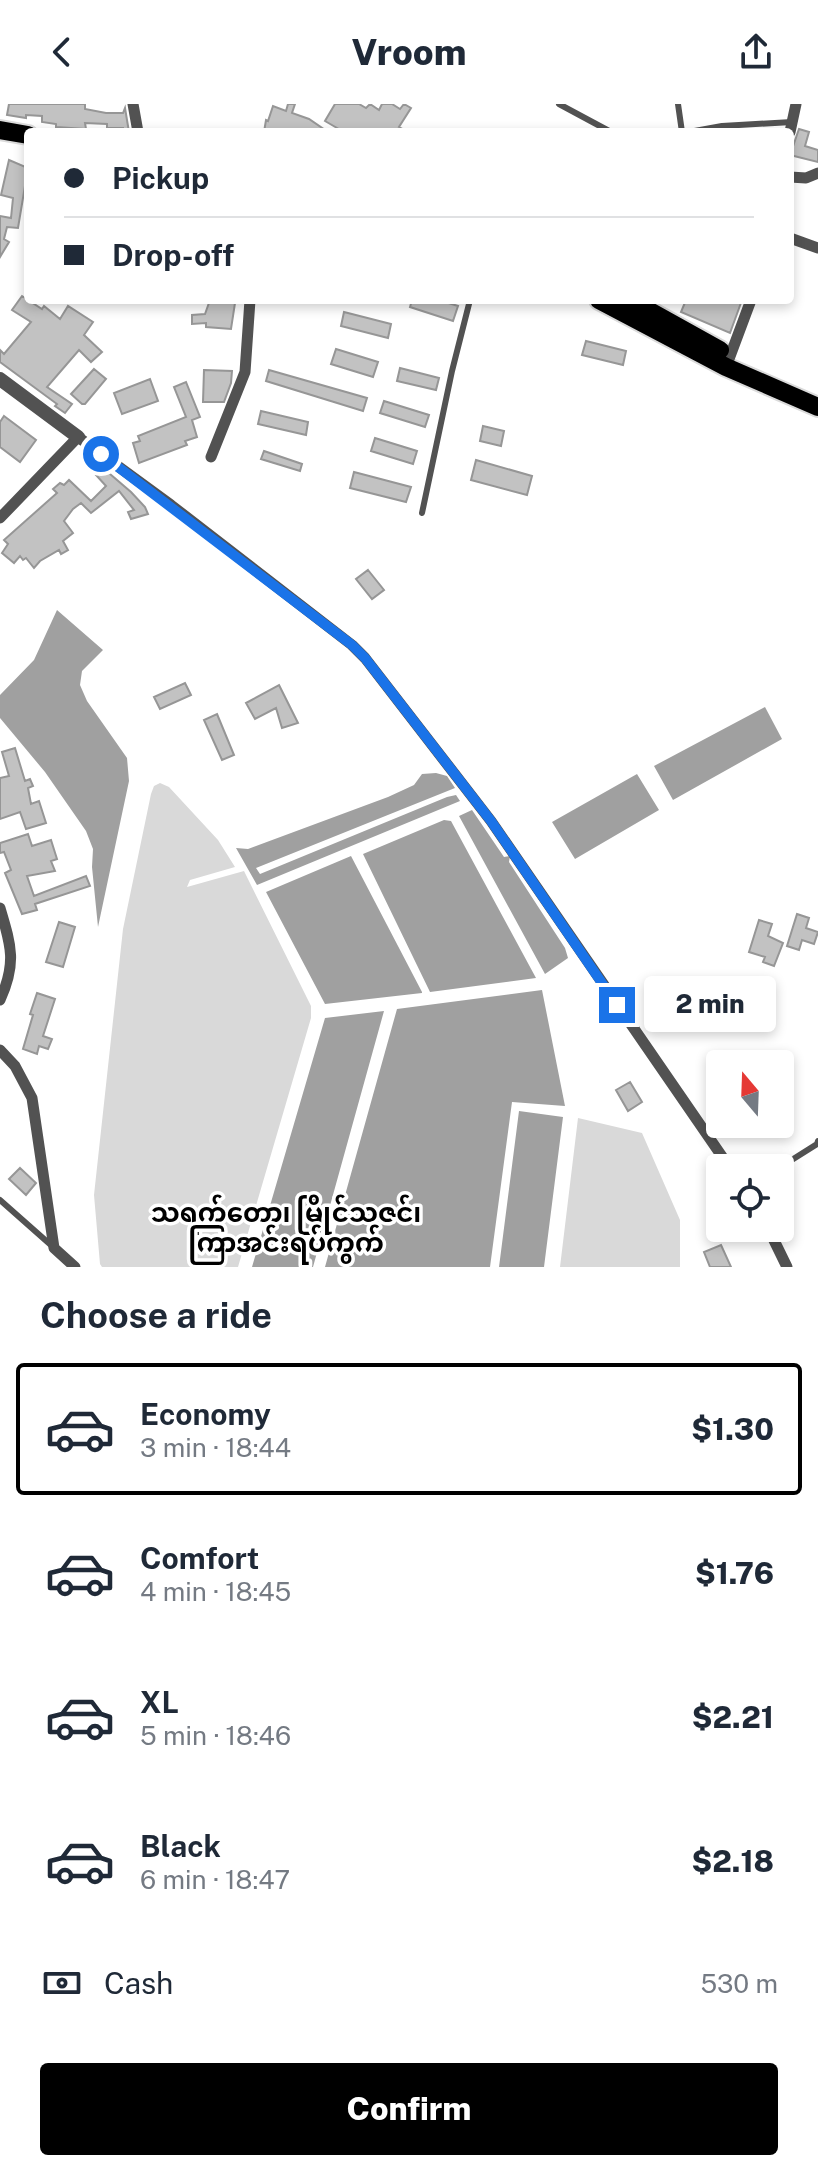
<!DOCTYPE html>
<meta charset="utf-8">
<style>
:root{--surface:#fff;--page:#f6f6f7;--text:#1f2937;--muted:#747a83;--line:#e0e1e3;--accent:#000}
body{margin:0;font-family:"Public Sans","Noto Sans Myanmar",sans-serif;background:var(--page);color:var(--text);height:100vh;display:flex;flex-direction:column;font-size:30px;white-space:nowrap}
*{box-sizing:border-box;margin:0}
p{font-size:26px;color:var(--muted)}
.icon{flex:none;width:44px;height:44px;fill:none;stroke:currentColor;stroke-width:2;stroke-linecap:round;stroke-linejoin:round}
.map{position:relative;height:1163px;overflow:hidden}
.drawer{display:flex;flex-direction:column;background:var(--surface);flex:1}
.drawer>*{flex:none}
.hud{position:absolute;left:24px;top:24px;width:770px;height:176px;border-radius:8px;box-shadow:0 4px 12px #0003;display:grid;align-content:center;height:176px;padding:0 40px;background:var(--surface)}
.needle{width:52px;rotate:341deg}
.buttons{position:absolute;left:706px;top:946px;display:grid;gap:16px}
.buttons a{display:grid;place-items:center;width:88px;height:88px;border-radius:8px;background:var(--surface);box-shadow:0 4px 12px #0003;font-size:40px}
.end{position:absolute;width:36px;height:36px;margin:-18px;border:10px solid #1a73e8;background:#fff;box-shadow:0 0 0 4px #fff}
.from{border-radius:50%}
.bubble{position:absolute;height:56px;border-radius:8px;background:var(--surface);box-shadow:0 4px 12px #0003;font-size:26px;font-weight:800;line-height:56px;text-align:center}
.hud b{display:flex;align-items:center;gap:28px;height:76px;font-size:30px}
.hud b+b{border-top:2px solid var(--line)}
.hud i{width:20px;height:20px;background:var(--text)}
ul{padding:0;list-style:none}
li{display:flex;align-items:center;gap:24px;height:132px;margin:0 16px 12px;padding:0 24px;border:4px solid transparent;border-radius:8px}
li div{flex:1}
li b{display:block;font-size:30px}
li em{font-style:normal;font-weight:800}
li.selected{border-color:var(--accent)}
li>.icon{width:72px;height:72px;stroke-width:1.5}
h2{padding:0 40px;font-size:36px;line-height:96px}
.pay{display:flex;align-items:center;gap:20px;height:88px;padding:0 40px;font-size:30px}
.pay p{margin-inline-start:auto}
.action{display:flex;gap:16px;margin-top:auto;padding:16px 40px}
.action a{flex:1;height:92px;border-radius:8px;background:var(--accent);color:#fff;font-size:32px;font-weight:800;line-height:92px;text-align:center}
header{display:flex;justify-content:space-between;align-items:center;height:104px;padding:0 40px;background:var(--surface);font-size:36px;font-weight:800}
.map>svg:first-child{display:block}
.green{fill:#d9d9d9}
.water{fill:#a0a0a0}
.building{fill:#c2c2c2;stroke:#969696;stroke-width:2}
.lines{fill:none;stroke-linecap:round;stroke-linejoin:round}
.primary-casing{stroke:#dbdbdb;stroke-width:22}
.service{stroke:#525252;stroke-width:6}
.minor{stroke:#525252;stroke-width:11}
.tertiary{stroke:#525252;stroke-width:14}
.primary{stroke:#000;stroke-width:18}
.route{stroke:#1a73e8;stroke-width:10}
.labels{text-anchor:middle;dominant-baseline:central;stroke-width:7;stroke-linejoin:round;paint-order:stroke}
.quarter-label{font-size:26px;font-weight:bold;fill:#000;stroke:#fff}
</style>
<header><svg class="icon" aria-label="back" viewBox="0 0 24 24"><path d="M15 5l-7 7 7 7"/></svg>Vroom<svg class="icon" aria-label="share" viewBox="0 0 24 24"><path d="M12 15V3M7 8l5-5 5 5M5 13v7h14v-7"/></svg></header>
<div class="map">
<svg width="818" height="1163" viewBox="0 0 818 1163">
<rect width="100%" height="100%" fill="#fff"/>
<path class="green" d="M 160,679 L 169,683 L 218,736 L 235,763 L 190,776 L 187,783 L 244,767 L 311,902 L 311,914 L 238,1163 L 102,1163 L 100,1160 L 94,1091 L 123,825 L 151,690 L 154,682 Z
M 578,1014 L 642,1029 L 680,1116 L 680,1163 L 560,1163 Z"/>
<path class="water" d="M 57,506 L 103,546 L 82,567 L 80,581 L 87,597 L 127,654 L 129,677 L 98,823 L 92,763 L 93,745 L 86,727 L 45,668 L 0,614 L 0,591 L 34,556 Z
M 765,603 L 782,635 L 673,696 L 654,662 Z
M 436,669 L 447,672 L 455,684 L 256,764 L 260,770 L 447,693 L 456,691 L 460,697 L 257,781 L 236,744 L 248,745 L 388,693 L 414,681 L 422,670 Z
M 637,670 L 659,706 L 575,755 L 552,718 Z
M 472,706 L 504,753 L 510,752 L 509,758 L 565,844 L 568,854 L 545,870 L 459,712 Z
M 444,716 L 451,717 L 536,874 L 430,888 L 363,750 Z
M 351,752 L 422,888 L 422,889 L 325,900 L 266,788 Z
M 542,886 L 565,1002 L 512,998 L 490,1163 L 325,1163 L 397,905 Z
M 384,907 L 313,1163 L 252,1163 L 325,914 Z
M 519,1007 L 563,1013 L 544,1163 L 499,1163 Z"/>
<path class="building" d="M 9,0 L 85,0 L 85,5 L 106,9 L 123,9 L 125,4 L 129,28 L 123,28 L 123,24 L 107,24 L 107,20 L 85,19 L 86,25 L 56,23 L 56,20 L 42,18 L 42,12 L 26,11 L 26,14 L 7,11 Z
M 288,0 L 295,0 L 292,9 L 309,15 L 328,28 L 264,28 L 266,16 L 268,17 L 273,2 L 286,7 Z
M 335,0 L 359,0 L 366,4 L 370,0 L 379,6 L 382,0 L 392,0 L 400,5 L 404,0 L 411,4 L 399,23 L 408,28 L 344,28 L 325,17 Z
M 799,25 L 809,28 L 805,42 L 818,46 L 818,58 L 790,51 Z
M 9,56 L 28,64 L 18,124 L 7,123 L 4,135 L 9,138 L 0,153 L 0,112 L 11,114 L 13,94 L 1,91 Z
M 22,192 L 42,205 L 44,202 L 60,215 L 68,202 L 93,218 L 84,231 L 102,248 L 91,258 L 79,246 L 47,283 L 72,300 L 65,309 L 55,302 L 57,300 L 0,258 L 0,246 L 4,250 L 31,218 L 12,206 Z
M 210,196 L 235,199 L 231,225 L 206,223 L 206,219 L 192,220 L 192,211 L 205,210 Z
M 412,196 L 439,196 L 458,202 L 453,217 L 410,203 Z
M 686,196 L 742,196 L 730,229 L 681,208 Z
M 344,208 L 391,220 L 388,234 L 341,222 Z
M 586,237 L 626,247 L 623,261 L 582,251 Z
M 336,245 L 378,258 L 373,273 L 331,260 Z
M 400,264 L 439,274 L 436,286 L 397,277 Z
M 94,265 L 106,275 L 85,300 L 82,300 L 71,290 Z
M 204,266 L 232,267 L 231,279 L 224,298 L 203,298 Z
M 269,266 L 367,294 L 363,307 L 266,277 Z
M 150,275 L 158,297 L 122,310 L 114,289 Z
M 186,278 L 200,313 L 192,316 L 197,333 L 185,337 L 187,341 L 139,359 L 133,339 L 140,337 L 138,332 L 186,313 L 174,283 Z
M 384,297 L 429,311 L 425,323 L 380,309 Z
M 261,307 L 308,318 L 306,331 L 258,320 Z
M 4,312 L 36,336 L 20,358 L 0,343 L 0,318 Z
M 483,322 L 504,327 L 501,342 L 480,337 Z
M 375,334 L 417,347 L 413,360 L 371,347 Z
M 264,347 L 302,360 L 300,367 L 261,355 Z
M 476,356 L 532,372 L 527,391 L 471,376 Z
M 103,364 L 131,388 L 145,403 L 148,410 L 131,415 L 128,408 L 134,406 L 119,387 L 91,409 L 81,399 L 73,405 L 64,417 L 73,429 L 63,437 L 68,446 L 61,450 L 59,446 L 40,457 L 34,464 L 26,454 L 23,456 L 20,452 L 14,459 L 2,449 L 8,440 L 4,436 L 57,389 L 53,385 L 60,379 L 64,381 L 69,376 L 91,397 L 106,382 L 96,371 Z
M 354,368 L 411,383 L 406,398 L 350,384 Z
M 368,466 L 384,486 L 372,495 L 356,475 Z
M 185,579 L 191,591 L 160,605 L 154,593 Z
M 279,581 L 298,619 L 282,624 L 276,604 L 255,615 L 246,599 Z
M 217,610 L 234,651 L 222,656 L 204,616 Z
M 15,644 L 25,677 L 30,675 L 33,682 L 28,684 L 31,700 L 39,697 L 46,719 L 26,725 L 20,708 L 0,715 L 0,674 L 9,672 L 2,648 Z
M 28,730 L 32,742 L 51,736 L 57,755 L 51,757 L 55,767 L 27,772 L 34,792 L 86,772 L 90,782 L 35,800 L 37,806 L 22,810 L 5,769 L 11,766 L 4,748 L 0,749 L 0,739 Z
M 797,810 L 809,814 L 806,824 L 818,828 L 814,840 L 802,836 L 799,846 L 787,842 Z
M 759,816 L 772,820 L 768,832 L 783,839 L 774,862 L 763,858 L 765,853 L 749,848 Z
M 59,818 L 75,823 L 63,863 L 46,858 Z
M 658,874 L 672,894 L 660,901 L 647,882 Z
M 37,889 L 55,895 L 43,932 L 52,935 L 48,945 L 39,942 L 37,950 L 23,945 L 33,911 L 30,910 Z
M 630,978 L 642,998 L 628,1007 L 616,986 Z
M 20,1064 L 36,1079 L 26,1091 L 9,1075 Z
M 721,1141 L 731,1163 L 710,1163 L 704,1148 Z"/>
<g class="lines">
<g class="primary-casing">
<path id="primary" d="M 0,26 L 28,31
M 599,196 L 726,263 L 818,303
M 630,196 L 720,246"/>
</g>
<path class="service" d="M 559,0 L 611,28
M 678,0 L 682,28
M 689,28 L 722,22 L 792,18
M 422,409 L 452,267 L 470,196
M 779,1064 L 817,1040 L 818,1037
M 0,1096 L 52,1142"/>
<path class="minor" d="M 133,0 L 138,28
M 790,28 L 796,0
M 790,73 L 806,74 L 818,69
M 790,134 L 818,144
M 726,263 L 751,196
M 211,353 L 245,268 L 250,196
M 0,414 L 78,333 L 171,401 L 352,541 L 365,554 L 491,717 L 730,1064
M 0,804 C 11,841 17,859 0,896
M 0,946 L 15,962 L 32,994 L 54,1144 L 75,1163
M 768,1124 L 787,1163"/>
<path class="tertiary" d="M 0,275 L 78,333"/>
<use href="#primary" class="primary"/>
</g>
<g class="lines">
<path class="route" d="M 101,350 L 352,541 L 365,554 L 491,717 L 617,901"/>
</g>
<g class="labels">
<g class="quarter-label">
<text x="286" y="1108">သရက်တော၊ မြိုင်သဇင်၊<tspan x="286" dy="30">ကြာအင်းရပ်ကွက်</tspan></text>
</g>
</g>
</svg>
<div class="buttons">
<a><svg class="needle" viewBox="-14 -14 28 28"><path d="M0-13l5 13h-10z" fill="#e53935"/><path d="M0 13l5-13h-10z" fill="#747a83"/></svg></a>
<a><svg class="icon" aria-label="locate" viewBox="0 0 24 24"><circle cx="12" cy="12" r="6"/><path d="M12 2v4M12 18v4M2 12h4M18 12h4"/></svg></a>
</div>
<i class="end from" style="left:101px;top:350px"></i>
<i class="end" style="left:617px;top:901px"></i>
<div class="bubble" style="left:644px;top:872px;width:132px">2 min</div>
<div class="hud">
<b><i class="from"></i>Pickup</b>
<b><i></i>Drop-off</b>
</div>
</div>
<section class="drawer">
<h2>Choose a ride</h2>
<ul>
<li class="selected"><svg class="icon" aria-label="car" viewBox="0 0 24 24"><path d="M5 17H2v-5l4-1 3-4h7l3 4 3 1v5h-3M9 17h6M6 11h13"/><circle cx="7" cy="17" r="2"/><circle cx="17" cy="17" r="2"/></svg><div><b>Economy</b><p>3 min · 18:44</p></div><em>$1.30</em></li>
<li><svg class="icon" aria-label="car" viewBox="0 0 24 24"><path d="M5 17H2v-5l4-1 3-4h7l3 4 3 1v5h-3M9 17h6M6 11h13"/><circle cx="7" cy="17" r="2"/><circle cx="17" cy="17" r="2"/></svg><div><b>Comfort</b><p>4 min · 18:45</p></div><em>$1.76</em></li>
<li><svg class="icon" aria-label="car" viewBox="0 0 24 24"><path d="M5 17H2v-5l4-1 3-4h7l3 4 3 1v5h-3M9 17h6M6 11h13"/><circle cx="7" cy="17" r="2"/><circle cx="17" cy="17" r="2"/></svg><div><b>XL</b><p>5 min · 18:46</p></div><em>$2.21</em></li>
<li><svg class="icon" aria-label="car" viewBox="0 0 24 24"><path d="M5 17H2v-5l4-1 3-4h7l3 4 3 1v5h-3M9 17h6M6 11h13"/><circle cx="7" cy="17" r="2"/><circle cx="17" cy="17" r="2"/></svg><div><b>Black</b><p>6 min · 18:47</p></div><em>$2.18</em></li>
</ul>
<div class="pay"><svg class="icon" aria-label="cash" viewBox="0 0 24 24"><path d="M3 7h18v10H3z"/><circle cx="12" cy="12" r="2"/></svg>Cash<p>530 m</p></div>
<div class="action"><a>Confirm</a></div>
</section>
